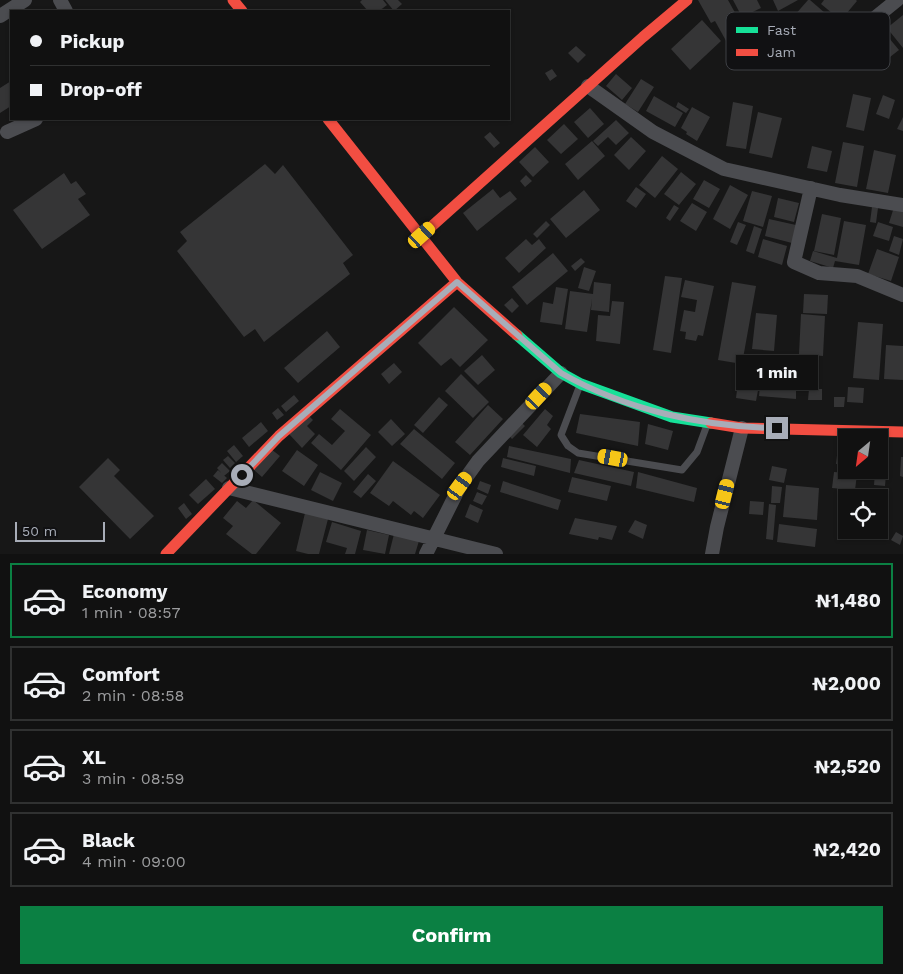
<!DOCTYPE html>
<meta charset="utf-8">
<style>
:root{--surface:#111;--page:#1a1a1a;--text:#f1f3f6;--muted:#9c9d9f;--line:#303131;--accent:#0b8043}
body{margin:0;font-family:"Work Sans",sans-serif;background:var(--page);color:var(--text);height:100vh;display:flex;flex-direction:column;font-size:19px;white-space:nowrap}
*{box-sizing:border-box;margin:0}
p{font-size:16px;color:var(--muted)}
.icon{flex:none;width:28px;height:28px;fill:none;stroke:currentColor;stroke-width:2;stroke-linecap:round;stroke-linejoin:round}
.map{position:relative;height:554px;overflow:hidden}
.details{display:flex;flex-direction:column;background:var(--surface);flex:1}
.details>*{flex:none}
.guide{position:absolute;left:10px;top:10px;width:500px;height:110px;border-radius:0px;box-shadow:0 1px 4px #0004,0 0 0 1px var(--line);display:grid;align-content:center;height:110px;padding:0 20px;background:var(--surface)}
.needle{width:32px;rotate:209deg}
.controls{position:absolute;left:838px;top:429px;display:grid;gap:10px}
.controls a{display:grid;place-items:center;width:50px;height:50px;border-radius:0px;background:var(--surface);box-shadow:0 1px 4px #0004,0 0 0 1px var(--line);font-size:25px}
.scale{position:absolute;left:15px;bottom:12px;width:90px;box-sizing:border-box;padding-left:5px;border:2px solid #a8adb8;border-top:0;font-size:14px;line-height:18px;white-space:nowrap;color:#a8adb8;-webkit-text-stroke:4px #111113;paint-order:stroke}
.end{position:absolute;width:22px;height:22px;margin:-11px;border:6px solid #a8adb8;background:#111;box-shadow:0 0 0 2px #111}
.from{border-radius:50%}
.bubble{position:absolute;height:35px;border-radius:0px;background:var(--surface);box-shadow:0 1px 4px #0004,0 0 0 1px var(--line);font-size:16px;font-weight:700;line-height:35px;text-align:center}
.car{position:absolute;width:15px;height:30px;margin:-15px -8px;border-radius:6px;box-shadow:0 0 4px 1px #0007;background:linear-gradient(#f5c518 24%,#345 0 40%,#f5c518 0 76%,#345 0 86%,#f5c518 0)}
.guide b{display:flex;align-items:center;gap:18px;height:48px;font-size:19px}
.guide b+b{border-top:1px solid var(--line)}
.guide i{width:12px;height:12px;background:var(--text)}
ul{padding:9px 0 0;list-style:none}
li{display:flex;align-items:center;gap:15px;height:75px;margin:0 10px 8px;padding:0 10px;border:2px solid var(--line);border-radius:0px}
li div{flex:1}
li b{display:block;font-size:19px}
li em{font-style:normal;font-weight:700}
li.on{border-color:var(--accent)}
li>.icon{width:45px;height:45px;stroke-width:1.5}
.button{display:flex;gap:10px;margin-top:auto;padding:10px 20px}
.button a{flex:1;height:58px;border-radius:0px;background:var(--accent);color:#fff;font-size:20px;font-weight:700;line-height:58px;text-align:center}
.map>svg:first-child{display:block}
.building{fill:#353536}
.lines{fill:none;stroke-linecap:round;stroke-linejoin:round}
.lane{stroke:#4b4c50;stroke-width:7}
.street{stroke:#4b4c50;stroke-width:14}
.fast{stroke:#16e098;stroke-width:11}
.jam{stroke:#f24e42;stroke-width:11}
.route{stroke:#a8adb8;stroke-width:6}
.key{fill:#111113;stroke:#3e4045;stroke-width:1}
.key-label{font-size:14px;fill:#a8adb8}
</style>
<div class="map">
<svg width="903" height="554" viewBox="0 0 903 554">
<rect width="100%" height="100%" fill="#171717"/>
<path class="building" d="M 362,0 L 383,0 L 387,5 L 379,11 L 368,11 L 360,2 Z
M 385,0 L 398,0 L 402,4 L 394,11 Z
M 698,0 L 728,0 L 754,47 L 735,57 L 715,21 L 711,23 Z
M 733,0 L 757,0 L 761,8 L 742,17 Z
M 773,0 L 798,0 L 778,11 Z
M 808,0 L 810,0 L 840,26 L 826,43 L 794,16 Z
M 824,0 L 856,0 L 857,1 L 846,14 L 849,17 L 844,23 L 821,4 Z
M 903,15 L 903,48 L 887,28 Z
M 702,20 L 721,41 L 690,70 L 671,49 Z
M 879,26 L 899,50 L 890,57 L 870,34 Z
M 576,46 L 586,55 L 578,63 L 568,53 Z
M 552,69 L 557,76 L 550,81 L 545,73 Z
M 616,74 L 632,88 L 622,100 L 606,86 Z
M 641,79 L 654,87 L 638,112 L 625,104 Z
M 11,81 L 11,106 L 0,113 L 0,88 Z
M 853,94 L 871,98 L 864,131 L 846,127 Z
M 883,95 L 895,100 L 889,119 L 876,114 Z
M 654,96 L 683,113 L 675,127 L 646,111 Z
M 678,102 L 689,109 L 686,113 L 676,107 Z
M 733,102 L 753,106 L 746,149 L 726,146 Z
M 692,107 L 710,117 L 697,141 L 686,134 L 687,132 L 681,128 Z
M 590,108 L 604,124 L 588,138 L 574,122 Z
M 758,112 L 782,118 L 772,158 L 749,153 Z
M 903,117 L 903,131 L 897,129 Z
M 616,120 L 629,133 L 616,145 L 608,137 L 598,146 L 593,141 Z
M 564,124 L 578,139 L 561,154 L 547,140 Z
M 490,132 L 500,143 L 494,148 L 484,137 Z
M 631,137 L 646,151 L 629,170 L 614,155 Z
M 592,141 L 605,156 L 578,180 L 565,164 Z
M 843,142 L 864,146 L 857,187 L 835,183 Z
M 812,146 L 832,151 L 827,172 L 807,168 Z
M 535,147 L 549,162 L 533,177 L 519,162 Z
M 874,150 L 896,155 L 888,193 L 866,189 Z
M 662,156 L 678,169 L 655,198 L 639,185 Z
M 265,164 L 275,174 L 283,165 L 353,255 L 343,263 L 350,274 L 264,342 L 255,329 L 244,337 L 177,251 L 187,241 L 180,232 Z
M 681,172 L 696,184 L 679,205 L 664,194 Z
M 64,173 L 71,184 L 76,181 L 86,194 L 78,199 L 90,215 L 42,249 L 13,210 Z
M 526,175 L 532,181 L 525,187 L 520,181 Z
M 704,180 L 720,189 L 709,208 L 693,199 Z
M 730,185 L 748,195 L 730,229 L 713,219 Z
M 636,187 L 646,194 L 636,208 L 626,201 Z
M 493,189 L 500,198 L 510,191 L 517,199 L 477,231 L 463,213 Z
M 584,190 L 600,210 L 566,238 L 550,219 Z
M 752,191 L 772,196 L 763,227 L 743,221 Z
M 778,198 L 799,203 L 794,222 L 774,217 Z
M 692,203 L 707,212 L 696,231 L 680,221 Z
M 674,205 L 679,208 L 670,221 L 666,218 Z
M 872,207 L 878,208 L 876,223 L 870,222 Z
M 894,207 L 903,209 L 903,227 L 889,223 Z
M 822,214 L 841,218 L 834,255 L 814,251 Z
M 769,219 L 796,225 L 792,243 L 765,236 Z
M 546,221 L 550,225 L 537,238 L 533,234 Z
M 844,221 L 866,225 L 859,265 L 835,261 L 833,268 L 810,261 L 813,251 L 837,258 Z
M 738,222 L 746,225 L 737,245 L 730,242 Z
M 878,222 L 893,227 L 889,241 L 873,236 Z
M 754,226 L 762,229 L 754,254 L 746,251 Z
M 894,236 L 903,239 L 899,255 L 889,251 Z
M 526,239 L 532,245 L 539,239 L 546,248 L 519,273 L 505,258 Z
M 763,239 L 787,246 L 782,265 L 758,257 Z
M 877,249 L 899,257 L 891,281 L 868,274 Z
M 553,253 L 568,271 L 527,305 L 512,287 Z
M 581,258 L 585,262 L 575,271 L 571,266 Z
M 584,267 L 596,271 L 589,291 L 578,288 Z
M 665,276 L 682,278 L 671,353 L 653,350 Z
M 685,280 L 714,286 L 703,336 L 698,335 L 696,341 L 685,339 L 686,332 L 680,331 L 684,310 L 695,312 L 697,300 L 681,297 Z
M 594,282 L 611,284 L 609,312 L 591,310 L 592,299 L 587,332 L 565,329 L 570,291 L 593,294 Z
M 732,282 L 756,286 L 742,364 L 718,360 Z
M 556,287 L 568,289 L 562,325 L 540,322 L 543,302 L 553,304 Z
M 804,294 L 828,295 L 827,314 L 803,313 Z
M 512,298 L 519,306 L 512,313 L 504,305 Z
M 612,301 L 624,302 L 620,344 L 596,341 L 598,315 L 610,316 Z
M 454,307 L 488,340 L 460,367 L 451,358 L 441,366 L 418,343 Z
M 756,313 L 777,315 L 774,351 L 752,349 Z
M 801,314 L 825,316 L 823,356 L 799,354 Z
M 858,322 L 883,324 L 879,380 L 853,378 Z
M 327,331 L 340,347 L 298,383 L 284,368 Z
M 886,345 L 903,346 L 903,380 L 884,379 Z
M 482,355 L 495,370 L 478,385 L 464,371 Z
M 394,363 L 402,372 L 389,384 L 381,374 Z
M 461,374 L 489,402 L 473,418 L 445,391 Z
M 738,382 L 759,385 L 756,401 L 736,398 Z
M 760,385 L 796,387 L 796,399 L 759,396 Z
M 848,387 L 864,388 L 863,403 L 847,402 Z
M 809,389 L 822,389 L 822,400 L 808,400 Z
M 294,395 L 299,401 L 286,412 L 281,406 Z
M 439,397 L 448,405 L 423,433 L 414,425 Z
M 834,397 L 845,397 L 844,407 L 834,407 Z
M 488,405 L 503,419 L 470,455 L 455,442 Z
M 278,408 L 284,415 L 277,420 L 272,413 Z
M 340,409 L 371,435 L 341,470 L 311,443 L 319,434 L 332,445 L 345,431 L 331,419 Z
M 545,409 L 553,416 L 547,425 L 551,429 L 537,447 L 523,435 Z
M 580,414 L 640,422 L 638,446 L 576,433 Z
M 308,415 L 313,420 L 307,426 L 315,434 L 302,448 L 289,434 Z
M 391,419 L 405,434 L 392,446 L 378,432 Z
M 519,420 L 525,426 L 512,439 L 506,432 Z
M 261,422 L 268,431 L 249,447 L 242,438 Z
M 648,424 L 673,431 L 668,450 L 645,444 Z
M 414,429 L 455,463 L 442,479 L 400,444 Z
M 234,445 L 243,456 L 236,462 L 227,451 Z
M 509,446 L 571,459 L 570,473 L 507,457 Z
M 366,447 L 376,457 L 354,481 L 344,471 Z
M 838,447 L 846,448 L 846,465 L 836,464 Z
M 271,449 L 280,456 L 262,477 L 253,469 Z
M 297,450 L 318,465 L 304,486 L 282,471 Z
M 879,451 L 889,452 L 887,469 L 879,468 Z
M 228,456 L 235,463 L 230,468 L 223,460 Z
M 901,457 L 903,457 L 903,477 L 900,476 Z
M 108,458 L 120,470 L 114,476 L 154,516 L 130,539 L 79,487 Z
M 503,458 L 536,466 L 534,476 L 501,467 Z
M 579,460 L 634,472 L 631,486 L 574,473 Z
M 393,461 L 440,495 L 423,518 L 414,511 L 411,515 L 393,501 L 389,506 L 370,493 Z
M 222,463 L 230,471 L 224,476 L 217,468 Z
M 772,466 L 787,469 L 784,483 L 769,480 Z
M 218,470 L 227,478 L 222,483 L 213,476 Z
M 320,472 L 342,483 L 333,501 L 311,490 Z
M 638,472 L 697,488 L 694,502 L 636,488 Z
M 834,472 L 857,474 L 855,490 L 832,488 Z
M 875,472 L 886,474 L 885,486 L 874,485 Z
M 368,474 L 376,481 L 361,498 L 353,492 Z
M 572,477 L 611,486 L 607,501 L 568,492 Z
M 206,479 L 215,489 L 198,504 L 189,495 Z
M 480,481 L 491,485 L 488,494 L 477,489 Z
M 503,481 L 561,500 L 558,510 L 500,492 Z
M 786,485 L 819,488 L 817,520 L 783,517 Z
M 772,486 L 782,487 L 780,503 L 771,503 Z
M 477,492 L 487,496 L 482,505 L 473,501 Z
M 253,500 L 281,523 L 256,554 L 252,554 L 226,534 L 233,526 L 223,518 L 237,501 L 246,508 Z
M 750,501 L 764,502 L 763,515 L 749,514 Z
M 184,503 L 192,514 L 186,519 L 178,508 Z
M 879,503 L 885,505 L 879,526 Z
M 470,504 L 483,510 L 478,523 L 465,517 Z
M 769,504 L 776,505 L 773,540 L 766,539 Z
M 305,513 L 328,519 L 319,554 L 308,554 L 296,551 Z
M 575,518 L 617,526 L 612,540 L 599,537 L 598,540 L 569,534 Z
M 635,520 L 647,525 L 643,539 L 628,532 Z
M 332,522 L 361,531 L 355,554 L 345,554 L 347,548 L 326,542 Z
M 779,524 L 817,529 L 815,547 L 777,542 Z
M 367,530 L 389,535 L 385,554 L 363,550 Z
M 896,532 L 903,536 L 900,545 L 891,540 Z
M 394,534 L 419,541 L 415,554 L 389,554 Z"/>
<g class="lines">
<path class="lane" d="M 580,385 L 561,435 L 568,446 L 578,453 L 682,470 L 697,452 L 707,425"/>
<path class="street" d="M 60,0 L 66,11
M 0,16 L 25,0
M 839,47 L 897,0
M 588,86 L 653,132 L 724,169 L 840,195 L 903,205
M 7,132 L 36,119
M 811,188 L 794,262 L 819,273 L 857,276 L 903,295
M 229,488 L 496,554
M 426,554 L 460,486 L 478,461 L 561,373
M 712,554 L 717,527 L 742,428"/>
<path class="fast" d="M 517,335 L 561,373 L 581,384 L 672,417 L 711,423"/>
<path class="jam" d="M 233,0 L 242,11
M 328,119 L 457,282 L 517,335
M 422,235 L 643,37 L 687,0
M 711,423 L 742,428 L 903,432
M 166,554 L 279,436 L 457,282"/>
</g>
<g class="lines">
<path class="route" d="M 242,475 L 279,436 L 457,282 L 561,373 C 626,410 703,427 777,428"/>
</g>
<rect x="726" y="12" width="164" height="58" rx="8" class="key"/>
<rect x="736" y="27" width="22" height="6" fill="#16e098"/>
<rect x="736" y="49" width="22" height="7" fill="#f24e42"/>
<g class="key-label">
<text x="767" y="35">Fast</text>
<text x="767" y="57">Jam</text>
</g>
</svg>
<div class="controls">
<a><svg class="needle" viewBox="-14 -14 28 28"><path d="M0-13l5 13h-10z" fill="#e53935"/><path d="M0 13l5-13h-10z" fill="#9c9d9f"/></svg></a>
<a><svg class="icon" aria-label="locate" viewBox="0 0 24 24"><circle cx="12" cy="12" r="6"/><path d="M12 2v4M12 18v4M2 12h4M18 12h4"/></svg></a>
</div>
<div class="scale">50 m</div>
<i class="end from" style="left:242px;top:475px"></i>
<i class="end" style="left:777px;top:428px"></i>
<div class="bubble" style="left:736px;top:355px;width:82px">1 min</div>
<i class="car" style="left:422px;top:235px;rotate:48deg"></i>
<i class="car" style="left:539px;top:396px;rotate:43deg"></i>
<i class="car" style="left:613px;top:458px;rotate:280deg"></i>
<i class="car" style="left:460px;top:486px;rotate:36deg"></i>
<i class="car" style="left:725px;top:494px;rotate:14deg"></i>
<div class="guide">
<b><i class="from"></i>Pickup</b>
<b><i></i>Drop-off</b>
</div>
</div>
<section class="details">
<ul>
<li class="on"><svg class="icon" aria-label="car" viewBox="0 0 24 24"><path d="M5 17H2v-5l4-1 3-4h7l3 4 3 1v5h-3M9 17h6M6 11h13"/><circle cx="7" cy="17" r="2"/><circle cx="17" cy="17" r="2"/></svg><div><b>Economy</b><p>1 min · 08:57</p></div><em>₦1,480</em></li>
<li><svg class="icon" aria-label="car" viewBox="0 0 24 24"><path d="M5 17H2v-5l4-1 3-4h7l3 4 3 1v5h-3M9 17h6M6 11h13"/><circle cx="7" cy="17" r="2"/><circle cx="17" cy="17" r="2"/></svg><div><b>Comfort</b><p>2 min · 08:58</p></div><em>₦2,000</em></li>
<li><svg class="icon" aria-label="car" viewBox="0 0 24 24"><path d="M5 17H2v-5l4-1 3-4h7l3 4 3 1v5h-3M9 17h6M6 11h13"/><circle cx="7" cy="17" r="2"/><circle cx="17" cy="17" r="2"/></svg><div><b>XL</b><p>3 min · 08:59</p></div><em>₦2,520</em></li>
<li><svg class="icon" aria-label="car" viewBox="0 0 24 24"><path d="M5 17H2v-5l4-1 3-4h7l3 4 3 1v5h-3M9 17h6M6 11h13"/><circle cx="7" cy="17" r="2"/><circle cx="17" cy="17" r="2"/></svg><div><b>Black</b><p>4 min · 09:00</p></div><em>₦2,420</em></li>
</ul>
<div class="button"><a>Confirm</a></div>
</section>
